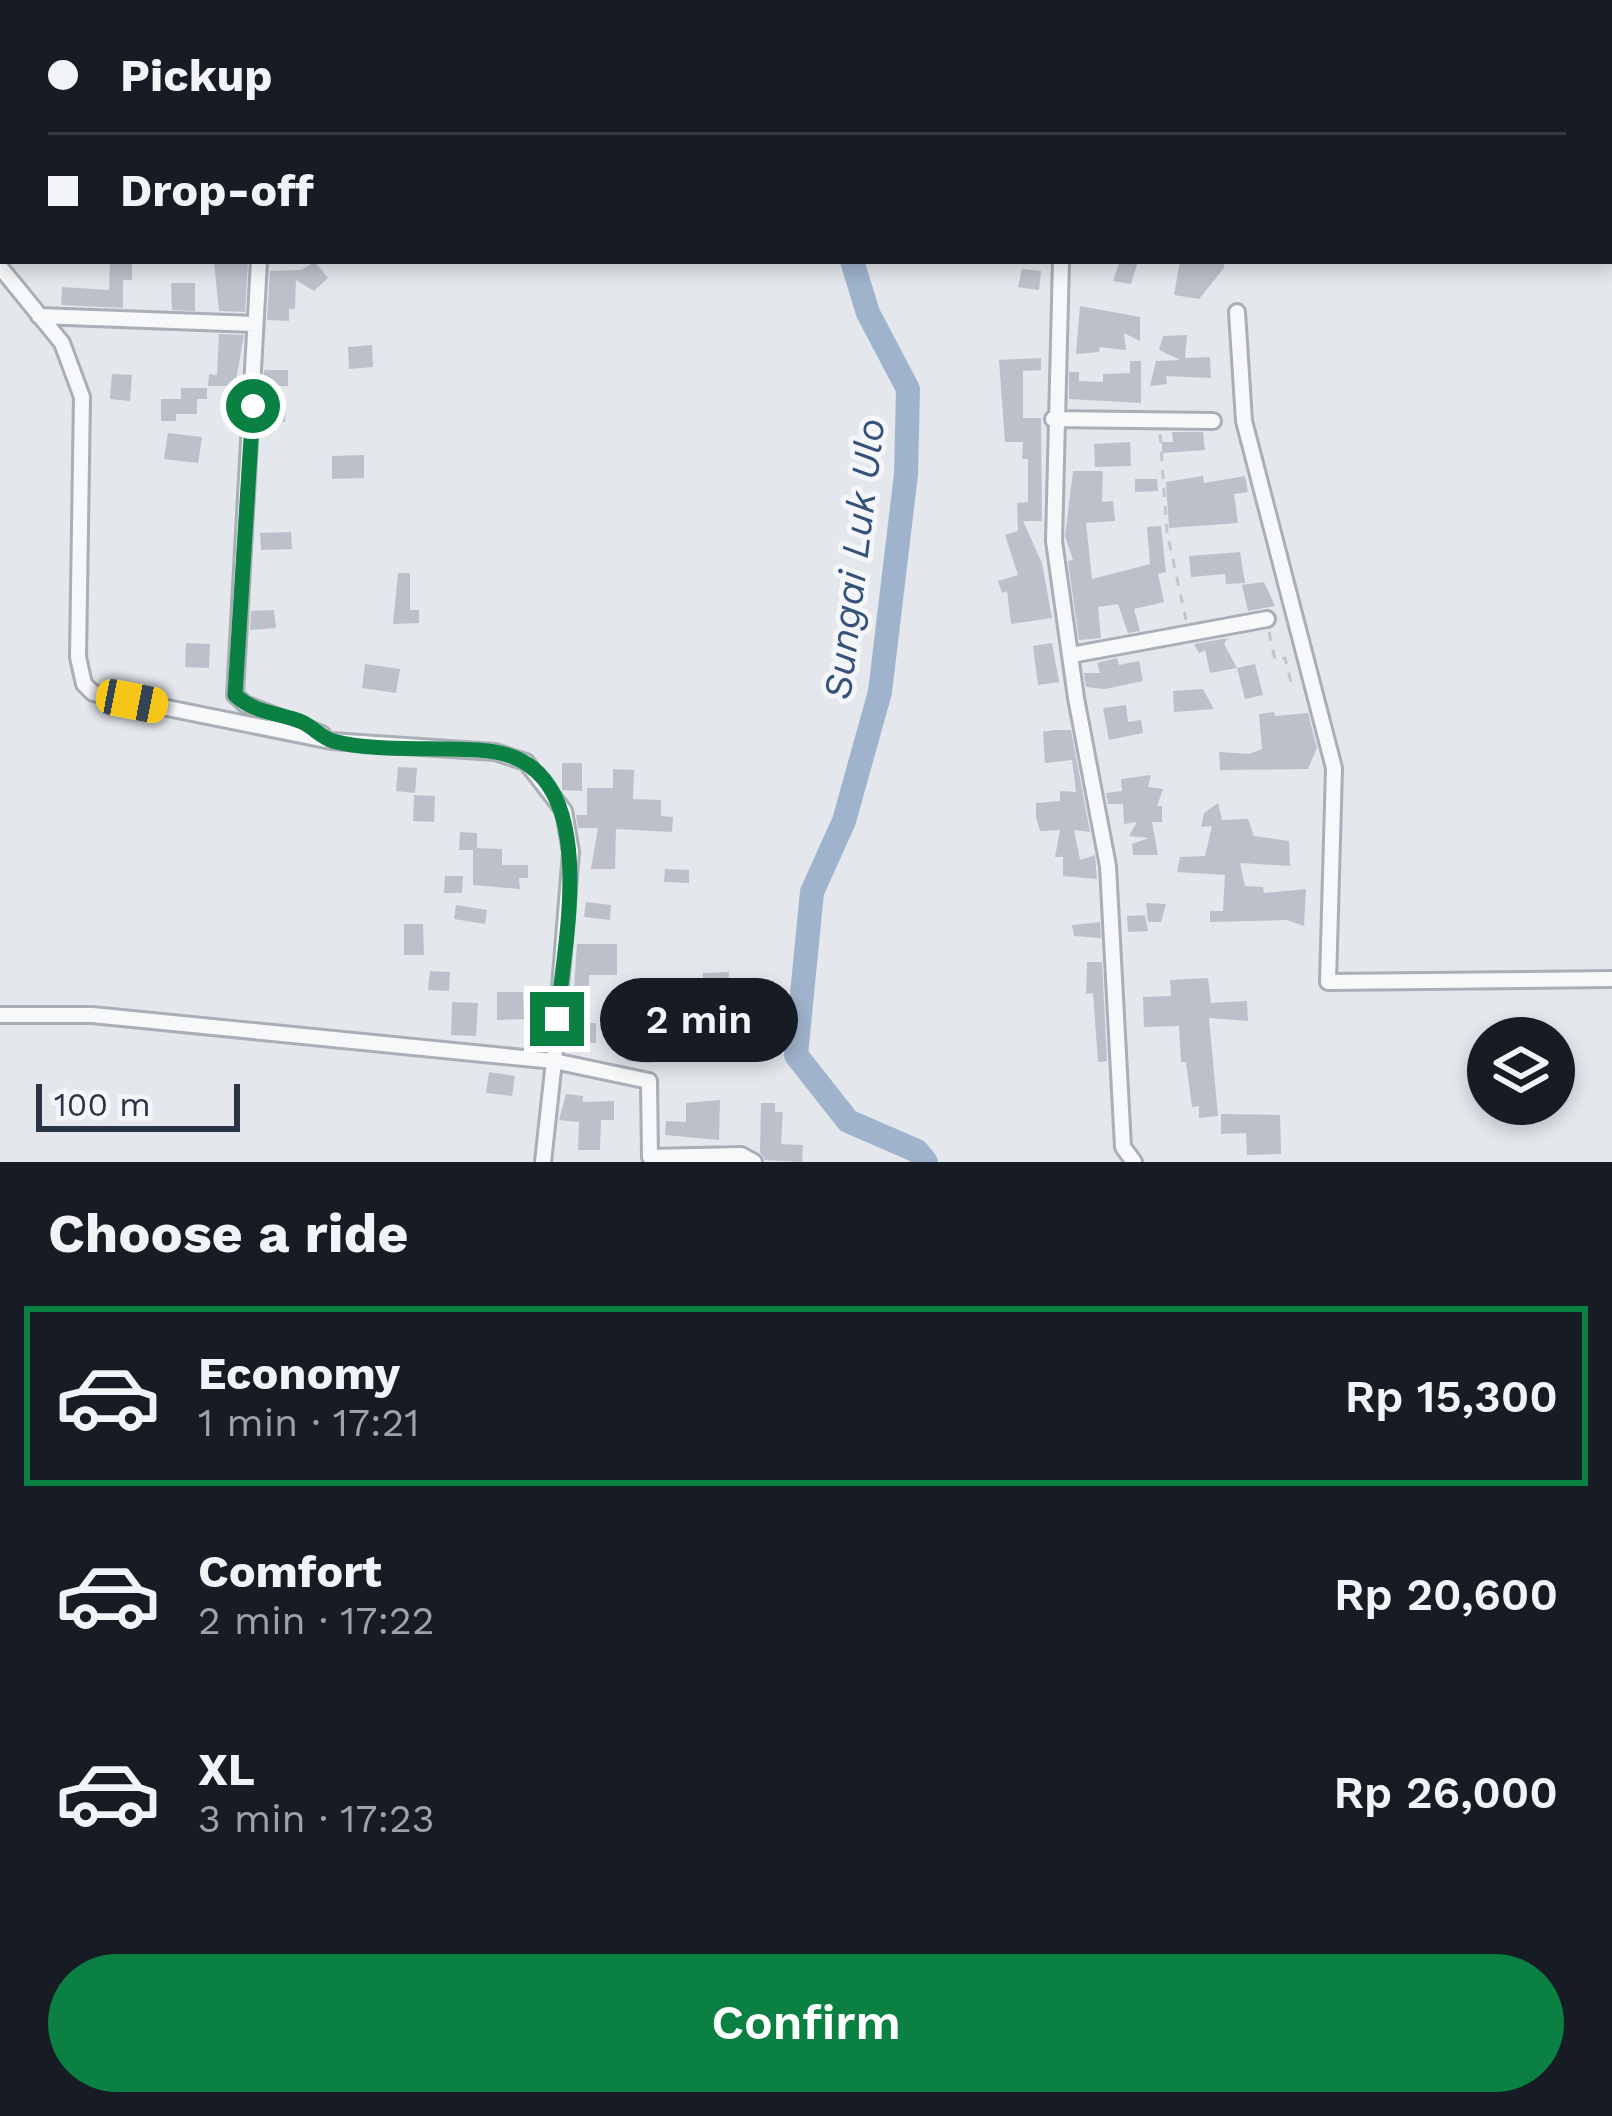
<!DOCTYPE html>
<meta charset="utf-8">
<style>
:root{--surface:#171b24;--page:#242831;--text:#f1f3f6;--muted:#9ea1a6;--line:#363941;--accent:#0b8043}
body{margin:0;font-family:"Work Sans",sans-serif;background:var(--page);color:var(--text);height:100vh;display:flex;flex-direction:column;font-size:45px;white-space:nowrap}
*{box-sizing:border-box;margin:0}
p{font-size:39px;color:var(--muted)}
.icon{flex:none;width:66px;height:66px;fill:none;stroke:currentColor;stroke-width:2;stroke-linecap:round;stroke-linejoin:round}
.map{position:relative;height:1162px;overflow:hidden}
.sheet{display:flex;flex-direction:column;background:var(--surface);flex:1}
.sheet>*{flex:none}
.banner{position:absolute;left:0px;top:0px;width:1614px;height:264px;box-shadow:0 6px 18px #0003;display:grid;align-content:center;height:264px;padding:0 48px;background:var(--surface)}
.fabs{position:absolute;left:1467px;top:1017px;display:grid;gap:24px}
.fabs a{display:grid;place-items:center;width:108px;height:108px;border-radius:50%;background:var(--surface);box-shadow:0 6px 18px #0003;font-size:60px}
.scale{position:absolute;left:36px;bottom:30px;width:204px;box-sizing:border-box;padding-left:12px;border:6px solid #2b3445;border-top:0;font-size:33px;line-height:42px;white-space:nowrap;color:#2b3445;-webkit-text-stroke:9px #f4f6f9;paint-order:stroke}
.end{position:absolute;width:54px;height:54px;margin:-27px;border:15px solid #0b8043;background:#fff;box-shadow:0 0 0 6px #fff}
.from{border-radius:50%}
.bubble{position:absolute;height:84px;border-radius:42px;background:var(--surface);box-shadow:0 6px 18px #0003;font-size:39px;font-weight:600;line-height:84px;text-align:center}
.car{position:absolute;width:36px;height:72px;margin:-36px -18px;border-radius:15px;box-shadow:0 0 9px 3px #0007;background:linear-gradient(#f5c518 24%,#345 0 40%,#f5c518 0 76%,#345 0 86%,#f5c518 0)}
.banner b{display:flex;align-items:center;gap:42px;height:114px;font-size:45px}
.banner b+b{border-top:3px solid var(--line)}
.banner i{width:30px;height:30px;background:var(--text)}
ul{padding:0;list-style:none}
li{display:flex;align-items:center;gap:36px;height:180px;margin:0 24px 18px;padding:0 24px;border:6px solid transparent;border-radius:0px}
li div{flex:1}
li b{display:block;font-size:45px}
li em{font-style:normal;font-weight:600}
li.selected{border-color:var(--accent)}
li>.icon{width:108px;height:108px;stroke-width:1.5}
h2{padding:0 48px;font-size:54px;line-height:144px}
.button{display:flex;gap:24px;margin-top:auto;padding:24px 48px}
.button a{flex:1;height:138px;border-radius:72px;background:var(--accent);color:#fff;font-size:48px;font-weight:600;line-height:138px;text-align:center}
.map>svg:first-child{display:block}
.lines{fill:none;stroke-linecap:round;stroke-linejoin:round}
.river{stroke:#9fb4cc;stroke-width:24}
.building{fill:#bbc0ca}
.minor-casing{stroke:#a9aeb7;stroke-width:20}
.path{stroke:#c2c5cb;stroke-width:3;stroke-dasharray:9 9;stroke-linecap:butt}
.minor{stroke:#f7f8fa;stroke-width:14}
.route{stroke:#0b8043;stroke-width:15}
.labels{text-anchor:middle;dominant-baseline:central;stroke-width:10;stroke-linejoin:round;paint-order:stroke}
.water-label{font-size:39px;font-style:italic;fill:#34527a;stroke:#f4f6f9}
</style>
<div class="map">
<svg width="1612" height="1162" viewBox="0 0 1612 1162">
<rect width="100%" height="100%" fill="#e4e7ec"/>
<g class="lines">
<path class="river" d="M 736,0 L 738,3
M 852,261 L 868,313 L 908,389 L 906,474 L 880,692 L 844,821 L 812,892 L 796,1055 L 848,1121 L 917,1151 L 926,1162"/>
</g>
<path class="building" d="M 214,261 L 248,262 L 245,312 L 219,311 Z
M 1120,261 L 1138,261 L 1131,284 L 1113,281 Z
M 1180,261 L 1224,261 L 1224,268 L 1199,299 L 1174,295 Z
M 315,262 L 328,278 L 314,291 L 296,280 L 295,309 L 289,309 L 289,321 L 267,320 L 270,271 L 301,270 Z
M 110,264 L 132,264 L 132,280 L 123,280 L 123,308 L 61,305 L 62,287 L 109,290 Z
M 1022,269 L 1041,271 L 1039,290 L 1018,287 Z
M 171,283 L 195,283 L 195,311 L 172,310 Z
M 1080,306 L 1140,317 L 1140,341 L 1124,333 L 1126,350 L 1100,347 L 1099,352 L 1076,354 Z
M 219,334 L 244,335 L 235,386 L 208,386 L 209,374 L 217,375 Z
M 1187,335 L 1185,358 L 1210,357 L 1211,378 L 1166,376 L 1167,384 L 1150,386 L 1156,361 L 1180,360 L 1159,350 L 1163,336 Z
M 372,345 L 373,367 L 349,369 L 348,347 Z
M 1041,358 L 1041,370 L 1023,371 L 1023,418 L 1041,418 L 1042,521 L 1023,521 L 1042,563 L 1052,618 L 1011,624 L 1007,591 L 1002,593 L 998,581 L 1018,575 L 1005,535 L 1018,531 L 1017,503 L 1028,502 L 1028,459 L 1022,459 L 1023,442 L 1005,442 L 999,360 Z
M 1130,361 L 1141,361 L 1141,403 L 1069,399 L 1069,372 L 1079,372 L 1079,381 L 1103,382 L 1103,374 L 1130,373 Z
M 264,370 L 288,370 L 288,386 L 263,386 Z
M 112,374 L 132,375 L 130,401 L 110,399 Z
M 181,388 L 207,388 L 207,399 L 197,399 L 197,414 L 176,414 L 176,421 L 161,421 L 161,399 L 181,399 Z
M 262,406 L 286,407 L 285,422 L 261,421 Z
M 1172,432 L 1203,432 L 1205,450 L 1162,453 L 1162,442 L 1173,442 Z
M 168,433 L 202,437 L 198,463 L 164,459 Z
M 1130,442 L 1131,466 L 1095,467 L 1094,444 Z
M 364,455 L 364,478 L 332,479 L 332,456 Z
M 1073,471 L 1103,471 L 1102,502 L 1113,501 L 1115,521 L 1086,523 L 1092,579 L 1150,564 L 1147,527 L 1161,526 L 1166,572 L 1158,574 L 1164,602 L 1134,609 L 1140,631 L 1128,633 L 1118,604 L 1098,607 L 1101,638 L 1079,640 L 1068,561 L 1073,560 L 1065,536 Z
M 1203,476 L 1204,483 L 1245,476 L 1248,492 L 1234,494 L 1238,523 L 1169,528 L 1166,482 Z
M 1135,479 L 1157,479 L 1158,491 L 1135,492 Z
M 291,532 L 292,549 L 261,550 L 260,533 Z
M 1240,552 L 1245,583 L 1226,584 L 1225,574 L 1191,577 L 1189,556 Z
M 398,573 L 410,573 L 410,610 L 419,610 L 419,623 L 393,624 Z
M 1264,582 L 1275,606 L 1248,611 L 1242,585 Z
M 274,610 L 276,628 L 250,630 L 251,611 Z
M 1228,638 L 1224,644 L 1237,668 L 1210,673 L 1205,650 L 1199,653 L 1194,644 Z
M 186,643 L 210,644 L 209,668 L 185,667 Z
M 1052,643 L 1059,682 L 1038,685 L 1033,646 Z
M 1117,658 L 1119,665 L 1139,661 L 1143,681 L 1105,689 L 1086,687 L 1084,673 L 1100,673 L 1097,663 Z
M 365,664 L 400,669 L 396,693 L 362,688 Z
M 1255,664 L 1263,695 L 1245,699 L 1237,668 Z
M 1203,689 L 1214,709 L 1174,712 L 1173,691 Z
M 1126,705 L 1128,722 L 1141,720 L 1143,733 L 1109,740 L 1103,708 Z
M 1274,712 L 1275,716 L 1308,713 L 1317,748 L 1308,769 L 1220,770 L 1219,752 L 1249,754 L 1262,749 L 1259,714 Z
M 1054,730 L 1071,730 L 1090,832 L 1074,830 L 1080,860 L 1095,855 L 1097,879 L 1063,876 L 1063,857 L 1055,857 L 1060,830 L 1040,831 L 1036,818 L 1036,803 L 1060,801 L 1060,791 L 1076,792 L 1072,760 L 1045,763 L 1043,732 Z
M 562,763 L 582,763 L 582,791 L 562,790 Z
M 398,767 L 417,768 L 415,793 L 396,791 Z
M 613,769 L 634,770 L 633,799 L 661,800 L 661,816 L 673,817 L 672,832 L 616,829 L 615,869 L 591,869 L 598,828 L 578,828 L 576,815 L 587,815 L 587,788 L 613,788 Z
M 1151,775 L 1148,787 L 1163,789 L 1157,806 L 1162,806 L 1162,822 L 1152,822 L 1158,855 L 1133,855 L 1132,844 L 1149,838 L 1129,836 L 1137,822 L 1124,824 L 1123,804 L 1108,804 L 1106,793 L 1122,791 L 1121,779 Z
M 414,795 L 435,796 L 434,822 L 413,821 Z
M 1218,803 L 1222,820 L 1248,819 L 1254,836 L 1289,841 L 1290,866 L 1240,863 L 1245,886 L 1263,887 L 1264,893 L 1306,889 L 1304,926 L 1287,920 L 1210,922 L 1210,911 L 1223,911 L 1225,875 L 1177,872 L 1180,857 L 1205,856 L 1212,826 L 1201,827 L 1204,813 Z
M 460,832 L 477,833 L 477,848 L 502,849 L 502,865 L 528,865 L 528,878 L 519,878 L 520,889 L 473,885 L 473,850 L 459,850 Z
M 665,869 L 689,870 L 689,883 L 664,882 Z
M 445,876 L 463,876 L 462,893 L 444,893 Z
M 586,902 L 611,905 L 610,920 L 584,917 Z
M 1146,903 L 1166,904 L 1161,922 L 1148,922 Z
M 456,905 L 487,910 L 485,924 L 454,919 Z
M 1145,915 L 1148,931 L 1128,932 L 1127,916 Z
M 1100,922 L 1101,938 L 1074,936 L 1072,925 Z
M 404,924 L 423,924 L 424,955 L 404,955 Z
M 577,944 L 617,944 L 617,975 L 589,975 L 589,1023 L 596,1023 L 596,1043 L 570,1043 Z
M 1087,962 L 1102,962 L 1107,1061 L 1098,1062 L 1093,993 L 1086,994 Z
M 430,971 L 450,972 L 449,991 L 428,990 Z
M 729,972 L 724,1027 L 704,1026 L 703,973 Z
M 1208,978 L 1211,1003 L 1247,1001 L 1248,1021 L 1209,1018 L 1218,1116 L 1199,1118 L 1199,1106 L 1192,1107 L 1186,1062 L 1181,1062 L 1179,1026 L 1144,1027 L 1143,997 L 1171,996 L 1170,980 Z
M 648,986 L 649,1004 L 622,1005 L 621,987 Z
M 497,992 L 523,992 L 524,1019 L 497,1020 Z
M 452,1002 L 478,1003 L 476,1036 L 451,1035 Z
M 628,1036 L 653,1037 L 652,1063 L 627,1061 Z
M 489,1072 L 515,1076 L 512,1096 L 486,1093 Z
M 566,1094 L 583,1096 L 583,1102 L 614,1101 L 614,1120 L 601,1120 L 600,1150 L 578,1150 L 579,1122 L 559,1120 Z
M 720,1100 L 719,1140 L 665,1135 L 666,1121 L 686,1122 L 686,1103 Z
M 761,1103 L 775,1103 L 775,1112 L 783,1112 L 781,1144 L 803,1145 L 802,1162 L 765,1160 L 760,1152 Z
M 1221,1114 L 1280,1115 L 1281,1154 L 1247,1155 L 1246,1133 L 1221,1134 Z"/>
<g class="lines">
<g class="minor-casing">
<path id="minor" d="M 1015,2 L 1025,3
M 274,3 L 275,0
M 1223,3 L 1223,0
M 259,261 L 235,695 L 245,704 L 322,734
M 1061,261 L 1054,541 L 1076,698 L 1108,866 L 1123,1147 L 1134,1162
M 0,267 L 62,343 L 82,397 L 78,657 L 84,684 L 93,693 L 331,741 L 495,752 L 526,762 L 564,811 L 571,852 L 554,1061 L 649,1081 L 650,1157 L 741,1155 L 754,1162
M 1237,312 L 1244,421 L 1334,768 L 1328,982 L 1612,979
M 39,316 L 255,324
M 1053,419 L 1213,421
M 1071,655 L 1267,619
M 0,1015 L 92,1015 L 554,1061 L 543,1162"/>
</g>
<path class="path" d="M 1160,434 L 1167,532 L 1186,620
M 1269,632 L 1275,660 L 1285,658 L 1293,690"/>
<use href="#minor" class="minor"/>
</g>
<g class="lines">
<path class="route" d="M 253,406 L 235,695 C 254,713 279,713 302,722 C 313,727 322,738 333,741 C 376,753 442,746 488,751 C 606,763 564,941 557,1019"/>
</g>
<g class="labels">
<g class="water-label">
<text transform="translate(854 559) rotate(-83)">Sungai Luk Ulo</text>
</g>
</g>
</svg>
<div class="fabs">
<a><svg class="icon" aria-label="layers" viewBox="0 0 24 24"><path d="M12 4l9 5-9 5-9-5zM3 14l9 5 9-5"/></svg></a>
</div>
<div class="scale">100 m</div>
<i class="end from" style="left:253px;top:406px"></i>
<i class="end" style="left:557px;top:1019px"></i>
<div class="bubble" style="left:600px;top:978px;width:198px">2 min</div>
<i class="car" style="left:132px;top:701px;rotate:101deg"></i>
<div class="banner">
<b><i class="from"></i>Pickup</b>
<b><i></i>Drop-off</b>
</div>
</div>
<section class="sheet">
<h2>Choose a ride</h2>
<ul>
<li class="selected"><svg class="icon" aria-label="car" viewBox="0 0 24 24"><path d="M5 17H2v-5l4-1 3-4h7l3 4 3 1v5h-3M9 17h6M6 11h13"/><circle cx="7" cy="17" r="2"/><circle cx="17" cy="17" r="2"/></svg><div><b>Economy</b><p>1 min · 17:21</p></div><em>Rp 15,300</em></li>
<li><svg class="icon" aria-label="car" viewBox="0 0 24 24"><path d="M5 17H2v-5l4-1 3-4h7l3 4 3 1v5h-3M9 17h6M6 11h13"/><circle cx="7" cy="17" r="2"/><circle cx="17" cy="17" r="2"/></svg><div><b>Comfort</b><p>2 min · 17:22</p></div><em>Rp 20,600</em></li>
<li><svg class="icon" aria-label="car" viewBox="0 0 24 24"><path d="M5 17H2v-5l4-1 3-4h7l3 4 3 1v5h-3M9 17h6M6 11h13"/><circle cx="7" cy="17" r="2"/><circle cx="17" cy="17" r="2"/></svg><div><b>XL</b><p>3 min · 17:23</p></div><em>Rp 26,000</em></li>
</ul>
<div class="button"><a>Confirm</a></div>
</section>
